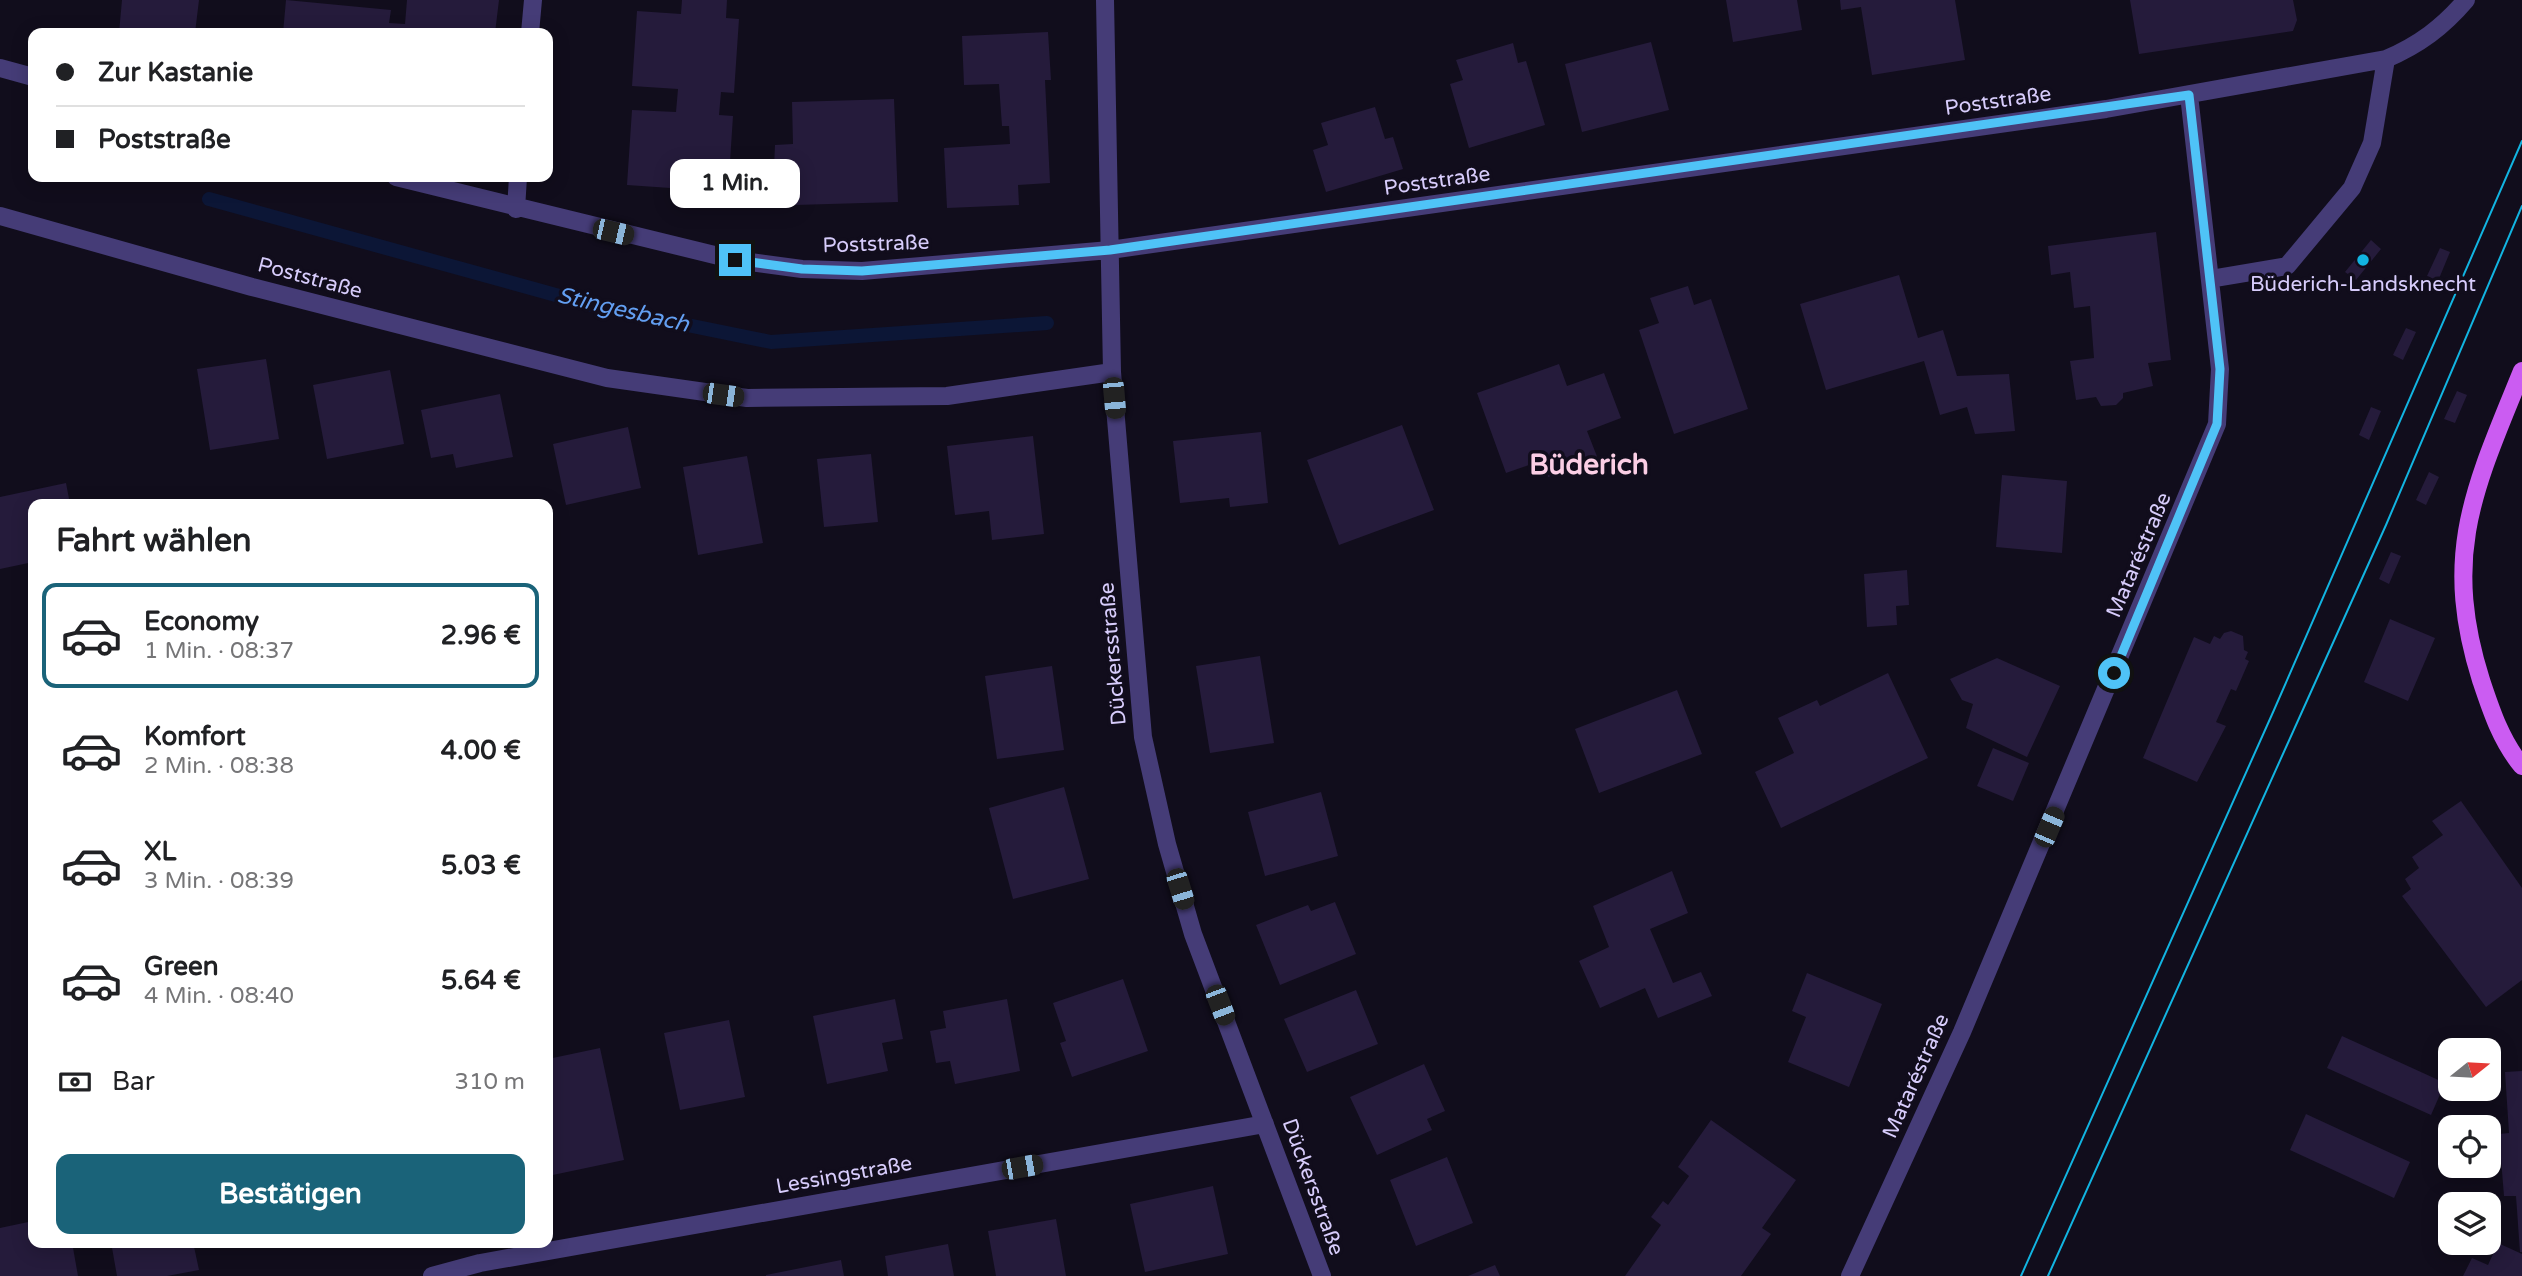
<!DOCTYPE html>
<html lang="de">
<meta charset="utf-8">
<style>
:root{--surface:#fff;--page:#f2f2f2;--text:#202124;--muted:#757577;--line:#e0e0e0;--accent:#1a6379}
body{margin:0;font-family:"Varela Round",sans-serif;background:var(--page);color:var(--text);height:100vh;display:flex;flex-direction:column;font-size:26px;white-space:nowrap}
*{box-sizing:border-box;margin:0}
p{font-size:23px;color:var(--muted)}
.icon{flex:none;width:38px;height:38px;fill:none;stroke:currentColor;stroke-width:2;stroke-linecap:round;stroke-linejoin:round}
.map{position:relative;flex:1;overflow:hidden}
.details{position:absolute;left:28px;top:499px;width:525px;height:749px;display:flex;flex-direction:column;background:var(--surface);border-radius:14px;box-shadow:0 4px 18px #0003}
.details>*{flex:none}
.guide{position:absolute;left:28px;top:28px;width:525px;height:154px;border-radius:14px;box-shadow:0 4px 18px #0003;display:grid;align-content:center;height:154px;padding:0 28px;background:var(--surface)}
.needle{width:46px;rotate:72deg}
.buttons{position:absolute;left:2438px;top:1038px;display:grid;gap:14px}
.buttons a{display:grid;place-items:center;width:63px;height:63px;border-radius:14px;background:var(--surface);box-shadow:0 4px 18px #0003;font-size:35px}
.end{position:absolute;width:32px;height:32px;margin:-16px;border:9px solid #4fc3f7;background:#111;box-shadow:0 0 0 4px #111}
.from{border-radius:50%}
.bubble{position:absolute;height:49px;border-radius:14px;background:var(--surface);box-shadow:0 4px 18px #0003;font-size:23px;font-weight:700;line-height:49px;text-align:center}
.car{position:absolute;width:21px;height:42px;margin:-21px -10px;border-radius:9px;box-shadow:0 0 5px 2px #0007;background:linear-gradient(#222 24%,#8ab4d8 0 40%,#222 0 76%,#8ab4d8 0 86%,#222 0)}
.guide b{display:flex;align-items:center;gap:24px;height:66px;font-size:26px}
.guide b+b{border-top:2px solid var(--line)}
.guide i{width:18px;height:18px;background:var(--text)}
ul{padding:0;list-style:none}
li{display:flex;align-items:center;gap:21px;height:105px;margin:0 14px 10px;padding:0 14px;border:4px solid transparent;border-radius:14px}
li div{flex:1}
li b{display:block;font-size:26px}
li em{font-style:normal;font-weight:700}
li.current{border-color:var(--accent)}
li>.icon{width:63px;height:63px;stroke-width:1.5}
h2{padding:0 28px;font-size:32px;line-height:84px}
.pay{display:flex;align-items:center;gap:18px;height:77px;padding:0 28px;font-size:26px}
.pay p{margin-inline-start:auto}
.cta{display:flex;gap:14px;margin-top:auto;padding:14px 28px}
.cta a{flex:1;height:80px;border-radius:14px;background:var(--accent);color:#fff;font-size:28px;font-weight:700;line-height:80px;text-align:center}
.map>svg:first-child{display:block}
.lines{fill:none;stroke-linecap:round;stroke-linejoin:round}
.stream{stroke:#0c1636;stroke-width:14}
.building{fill:#251b3b}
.minor{stroke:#453c77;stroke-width:18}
.major{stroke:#cb5cf2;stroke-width:18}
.tram{stroke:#12b4e1;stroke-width:2}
.route{stroke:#4fc3f7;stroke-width:9}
.poi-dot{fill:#12b4e1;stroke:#110d1c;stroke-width:2.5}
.labels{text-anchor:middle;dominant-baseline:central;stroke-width:7;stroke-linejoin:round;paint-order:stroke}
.street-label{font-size:21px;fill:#d7ccfb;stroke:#110d1c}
.poi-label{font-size:21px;fill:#d7ccfb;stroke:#110d1c}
.water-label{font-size:23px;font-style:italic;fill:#639ff2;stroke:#110d1c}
.district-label{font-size:28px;font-weight:bold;fill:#fbcee5;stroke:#110d1c}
</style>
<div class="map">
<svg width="2522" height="1276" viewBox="0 0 2522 1276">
<rect width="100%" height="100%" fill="#110d1c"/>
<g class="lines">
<path class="stream" d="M 209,199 L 599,307 L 771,342 L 1047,323"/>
</g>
<path class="building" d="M 122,0 L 199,0 L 195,33 L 119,33 Z
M 286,0 L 391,10 L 389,23 L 405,24 L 407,0 L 499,0 L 495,33 L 283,33 Z
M 682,0 L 727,0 L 726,18 L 739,19 L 734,93 L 721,92 L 719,115 L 733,116 L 728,192 L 627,185 L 632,110 L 676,112 L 678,89 L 632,86 L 637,11 L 681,14 Z
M 1726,0 L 1797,0 L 1802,30 L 1733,42 Z
M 1840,0 L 1955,0 L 1965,60 L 1872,75 L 1861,7 L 1841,10 Z
M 2130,0 L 2293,0 L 2297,20 L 2293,31 L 2139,54 Z
M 1048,32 L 1051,80 L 1045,80 L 1050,183 L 1018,185 L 1019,205 L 947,208 L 944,148 L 1010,144 L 1009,126 L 1002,126 L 999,84 L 964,85 L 962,36 Z
M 1651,42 L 1669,110 L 1582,132 L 1565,64 Z
M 1513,43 L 1518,63 L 1526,61 L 1545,125 L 1469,148 L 1450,84 L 1463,80 L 1456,60 Z
M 894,99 L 898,202 L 795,205 L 795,190 L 773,190 L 775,145 L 793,144 L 792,102 Z
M 1375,107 L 1385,139 L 1393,137 L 1403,169 L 1326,192 L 1313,150 L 1328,145 L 1321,123 Z
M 2156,232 L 2171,360 L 2148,363 L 2153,386 L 2123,393 L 2123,398 L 2116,405 L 2101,406 L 2096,397 L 2076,400 L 2070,361 L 2094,358 L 2090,306 L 2074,308 L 2070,272 L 2051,275 L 2048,246 Z
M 2371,240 L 2381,249 L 2356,280 L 2345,272 Z
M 2440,248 L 2450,252 L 2438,281 L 2427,276 Z
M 1899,275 L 1918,338 L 1943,330 L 1957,376 L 2009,374 L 2015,431 L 1975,434 L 1967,407 L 1940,415 L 1924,361 L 1826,390 L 1800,304 Z
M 1688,286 L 1694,305 L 1711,299 L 1748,409 L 1674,434 L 1639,330 L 1659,323 L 1650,298 Z
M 2406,328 L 2416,332 L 2403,360 L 2393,355 Z
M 266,359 L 279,439 L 210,450 L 197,369 Z
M 1559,364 L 1567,386 L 1604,373 L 1621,418 L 1587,431 L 1598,459 L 1548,477 L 1543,460 L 1506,473 L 1477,393 Z
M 390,370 L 404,444 L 327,459 L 313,385 Z
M 2457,391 L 2467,395 L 2455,423 L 2444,419 Z
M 500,394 L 513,457 L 456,468 L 453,454 L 431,458 L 421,410 Z
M 2371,407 L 2381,411 L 2369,440 L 2359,435 Z
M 1402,425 L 1434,510 L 1339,545 L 1307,460 Z
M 628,427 L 641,488 L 566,505 L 553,444 Z
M 1261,432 L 1268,503 L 1230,507 L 1229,498 L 1180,503 L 1173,441 Z
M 1033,436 L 1044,534 L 992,540 L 989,511 L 955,515 L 947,446 Z
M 871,454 L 878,522 L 824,527 L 817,459 Z
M 747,456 L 763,543 L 698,555 L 683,467 Z
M 2429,472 L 2439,477 L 2426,505 L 2416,500 Z
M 2002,475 L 2067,481 L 2062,553 L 1996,547 Z
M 66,483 L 70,504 L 33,504 L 33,562 L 0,569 L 0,497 Z
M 2391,552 L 2401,556 L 2389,584 L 2379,579 Z
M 1907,570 L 1909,605 L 1896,606 L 1897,625 L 1867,627 L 1864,574 Z
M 2390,619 L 2435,638 L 2408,701 L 2364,682 Z
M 2231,631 L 2243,636 L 2244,650 L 2248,652 L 2245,659 L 2249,661 L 2236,691 L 2231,689 L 2216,722 L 2226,726 L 2197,782 L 2143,758 L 2194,637 L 2210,644 L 2214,636 L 2220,639 L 2224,633 Z
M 1260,656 L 1274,743 L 1210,753 L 1196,666 Z
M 1997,658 L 2060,686 L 2027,757 L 1966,728 L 1973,704 L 1962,700 L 1950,679 Z
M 1052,666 L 1064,750 L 997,759 L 985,676 Z
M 1888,673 L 1928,758 L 1781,828 L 1755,772 L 1794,753 L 1778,718 L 1817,700 L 1820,706 Z
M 1677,690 L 1702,754 L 1599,793 L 1575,729 Z
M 1993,748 L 2029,763 L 2013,801 L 1977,786 Z
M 1064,787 L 1089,879 L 1013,899 L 989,808 Z
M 1321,792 L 1338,856 L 1265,876 L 1248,812 Z
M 2461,801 L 2522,888 L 2522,980 L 2486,1007 L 2402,896 L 2411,889 L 2405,879 L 2419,868 L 2412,857 L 2443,835 L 2432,821 Z
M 1672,871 L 1688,913 L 1650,929 L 1673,983 L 1701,972 L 1712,996 L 1658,1018 L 1645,988 L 1600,1008 L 1579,961 L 1609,947 L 1593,906 Z
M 1335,902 L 1356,954 L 1280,985 L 1256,925 L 1308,905 L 1311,911 Z
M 1807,973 L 1882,1004 L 1849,1087 L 1788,1062 L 1806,1017 L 1792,1011 Z
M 1123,979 L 1148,1051 L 1072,1077 L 1060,1043 L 1066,1041 L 1053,1003 Z
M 1356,990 L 1378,1044 L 1307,1072 L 1284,1019 Z
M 895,999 L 903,1039 L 882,1043 L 888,1071 L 827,1084 L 813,1016 Z
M 1007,999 L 1020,1071 L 955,1084 L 950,1061 L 936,1063 L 930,1031 L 946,1028 L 943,1011 Z
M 729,1020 L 745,1097 L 680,1110 L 664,1033 Z
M 2342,1036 L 2445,1083 L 2431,1115 L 2327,1068 Z
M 600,1048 L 624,1160 L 548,1176 L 548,1059 Z
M 1424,1064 L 1445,1111 L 1427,1119 L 1432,1130 L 1377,1155 L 1350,1097 Z
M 2522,1071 L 2522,1252 L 2520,1252 L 2516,1196 L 2504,1196 L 2499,1134 L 2509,1133 L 2505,1072 Z
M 2306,1114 L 2410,1162 L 2394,1198 L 2290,1150 Z
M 1711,1120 L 1796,1180 L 1762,1228 L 1771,1234 L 1741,1276 L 1625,1276 L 1661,1225 L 1651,1217 L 1663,1201 L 1668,1205 L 1689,1176 L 1678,1167 Z
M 1447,1157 L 1473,1223 L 1416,1246 L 1390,1180 Z
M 1213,1186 L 1228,1254 L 1145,1272 L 1130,1204 Z
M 1056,1219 L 1066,1276 L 996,1276 L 988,1231 Z
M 33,1221 L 33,1242 L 72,1242 L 78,1276 L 0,1276 L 0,1228 Z
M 111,1242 L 193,1242 L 199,1270 L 167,1276 L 117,1276 Z
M 2498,1243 L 2522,1254 L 2522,1276 L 2463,1276 L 2472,1258 L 2488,1265 Z
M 948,1244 L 954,1276 L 888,1276 L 885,1256 Z
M 841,1260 L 844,1276 L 766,1276 L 766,1275 Z
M 1495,1265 L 1500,1276 L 1468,1276 Z"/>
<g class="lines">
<path class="minor" d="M 1105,0 L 1112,372 L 1143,737 L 1167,844 L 1193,934 L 1322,1276
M 530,33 L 533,0
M 0,68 L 33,77
M 396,177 L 735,260 L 802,269 L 862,271 L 1110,250 L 2106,109 L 2386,59 C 2419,45 2443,27 2466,0
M 516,209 L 518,177
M 0,216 L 252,287 L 607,378 L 747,398 L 947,396 L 1112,372
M 2210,279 L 2287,266 L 2352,188 L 2372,143 L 2386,59
M 432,1276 L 480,1263 L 1265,1124
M 1850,1276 L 1962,1032 L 2217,424 L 2220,369 L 2189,95"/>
<path class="major" d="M 2522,371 C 2475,487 2441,553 2481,680 C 2491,710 2501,741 2522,766"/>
<path class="tram" d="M 2021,1276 L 2274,710 L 2522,141
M 2048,1276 L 2386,525 L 2522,206"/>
</g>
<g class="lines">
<path class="route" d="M 735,260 L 802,269 L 862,271 L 1110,250 L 2189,95 L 2220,369 L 2217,424 L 2114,673"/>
</g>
<circle class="poi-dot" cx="2363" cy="260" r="7"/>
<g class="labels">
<g class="street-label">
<text transform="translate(1998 101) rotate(-8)">Poststraße</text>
<text transform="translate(1437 181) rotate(-8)">Poststraße</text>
<text transform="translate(876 244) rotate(-2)">Poststraße</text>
<text transform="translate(310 278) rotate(15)">Poststraße</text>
<text transform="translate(2139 555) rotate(-67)">Mataréstraße</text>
<text transform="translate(1113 654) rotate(-95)">Dückersstraße</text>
<text transform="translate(1916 1076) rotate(-66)">Mataréstraße</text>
<text transform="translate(844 1175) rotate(-10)">Lessingstraße</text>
<text transform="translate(1313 1187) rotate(70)">Dückersstraße</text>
</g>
<g class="poi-label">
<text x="2363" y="284">Büderich-Landsknecht</text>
</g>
<g class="water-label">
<text transform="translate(623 310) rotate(13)">Stingesbach</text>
</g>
<g class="district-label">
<text x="1589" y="465">Büderich</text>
</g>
</g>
</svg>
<div class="buttons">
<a><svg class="needle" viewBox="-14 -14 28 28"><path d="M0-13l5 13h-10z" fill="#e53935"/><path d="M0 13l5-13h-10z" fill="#757577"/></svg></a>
<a><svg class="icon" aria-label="locate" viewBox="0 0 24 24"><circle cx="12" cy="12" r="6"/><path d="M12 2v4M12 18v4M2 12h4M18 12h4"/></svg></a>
<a><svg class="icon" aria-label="layers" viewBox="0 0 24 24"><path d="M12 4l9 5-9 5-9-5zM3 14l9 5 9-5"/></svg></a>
</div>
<i class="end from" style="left:2114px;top:673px"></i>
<i class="end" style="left:735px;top:260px"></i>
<div class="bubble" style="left:670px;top:159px;width:130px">1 Min.</div>
<i class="car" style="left:613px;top:232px;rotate:103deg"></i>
<i class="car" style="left:723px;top:395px;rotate:98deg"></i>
<i class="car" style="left:1114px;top:398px;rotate:175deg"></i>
<i class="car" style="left:2049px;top:827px;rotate:23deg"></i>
<i class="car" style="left:1180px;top:889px;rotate:163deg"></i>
<i class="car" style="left:1220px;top:1005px;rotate:159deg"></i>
<i class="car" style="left:1022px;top:1167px;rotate:80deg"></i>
<div class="guide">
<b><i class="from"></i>Zur Kastanie</b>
<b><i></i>Poststraße</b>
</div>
<section class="details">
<h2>Fahrt wählen</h2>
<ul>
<li class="current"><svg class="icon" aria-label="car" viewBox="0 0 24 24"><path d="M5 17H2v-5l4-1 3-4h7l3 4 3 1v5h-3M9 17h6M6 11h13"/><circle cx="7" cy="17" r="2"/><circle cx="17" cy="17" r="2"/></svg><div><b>Economy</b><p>1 Min. · 08:37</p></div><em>2.96 €</em></li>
<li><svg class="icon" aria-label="car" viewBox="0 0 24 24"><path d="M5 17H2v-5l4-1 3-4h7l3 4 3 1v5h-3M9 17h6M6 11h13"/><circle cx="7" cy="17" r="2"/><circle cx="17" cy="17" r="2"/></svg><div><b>Komfort</b><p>2 Min. · 08:38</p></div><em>4.00 €</em></li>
<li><svg class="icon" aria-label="car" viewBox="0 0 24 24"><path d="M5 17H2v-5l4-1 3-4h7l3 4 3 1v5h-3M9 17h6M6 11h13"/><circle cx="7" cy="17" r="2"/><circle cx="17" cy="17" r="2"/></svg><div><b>XL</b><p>3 Min. · 08:39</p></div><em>5.03 €</em></li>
<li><svg class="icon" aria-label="car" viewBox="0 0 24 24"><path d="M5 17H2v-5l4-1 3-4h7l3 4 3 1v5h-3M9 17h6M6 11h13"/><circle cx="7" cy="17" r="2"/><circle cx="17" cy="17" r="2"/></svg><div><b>Green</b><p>4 Min. · 08:40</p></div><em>5.64 €</em></li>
</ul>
<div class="pay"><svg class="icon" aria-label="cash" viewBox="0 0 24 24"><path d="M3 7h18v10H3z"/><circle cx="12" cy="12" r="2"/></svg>Bar<p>310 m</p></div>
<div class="cta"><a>Bestätigen</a></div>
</section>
</div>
